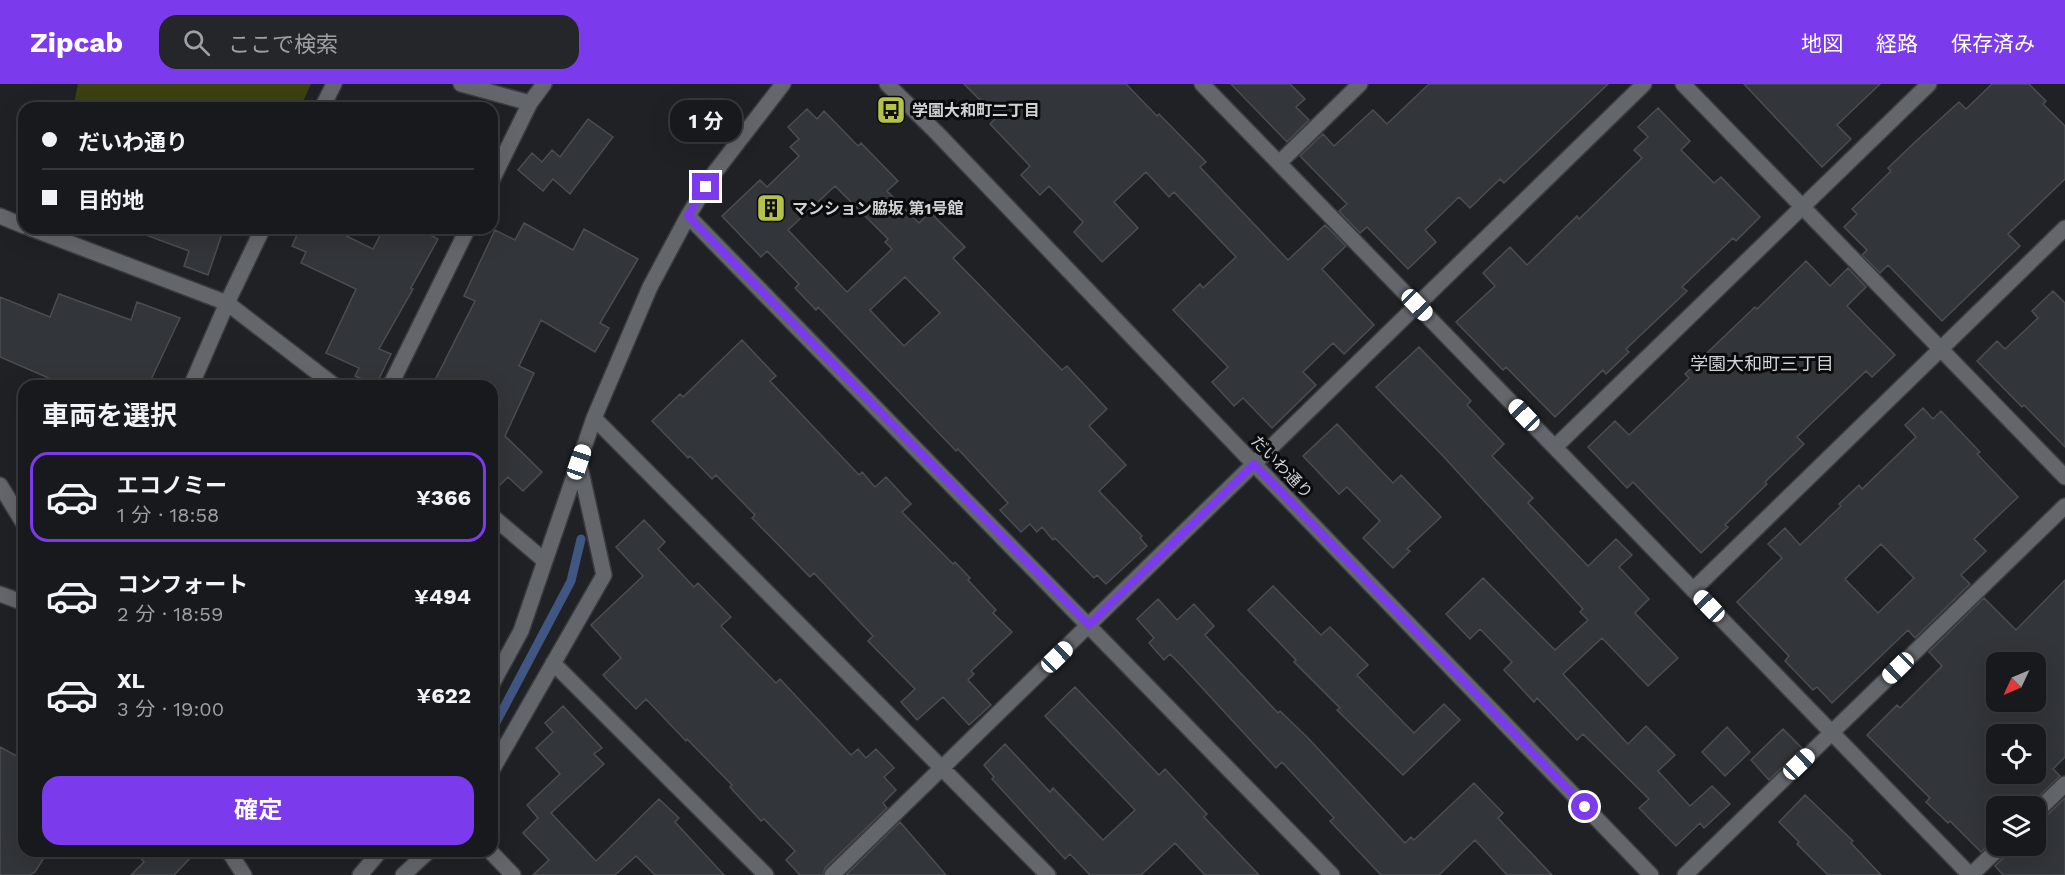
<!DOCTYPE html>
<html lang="ja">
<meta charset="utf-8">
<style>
:root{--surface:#17191c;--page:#242629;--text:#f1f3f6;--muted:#9ea0a3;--line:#36383b;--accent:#7c3aed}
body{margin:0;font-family:"Work Sans","Noto Sans JP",sans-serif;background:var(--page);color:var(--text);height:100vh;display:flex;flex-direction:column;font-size:22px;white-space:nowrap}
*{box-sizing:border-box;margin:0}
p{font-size:20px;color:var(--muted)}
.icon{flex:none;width:33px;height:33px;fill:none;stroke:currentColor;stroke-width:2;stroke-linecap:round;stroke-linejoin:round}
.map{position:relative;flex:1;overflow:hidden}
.side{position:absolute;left:18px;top:296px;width:480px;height:477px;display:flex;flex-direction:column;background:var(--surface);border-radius:18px;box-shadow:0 6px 24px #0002,0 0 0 2px var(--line)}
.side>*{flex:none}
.banner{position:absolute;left:18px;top:18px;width:480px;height:132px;border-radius:18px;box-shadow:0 6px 24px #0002,0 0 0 2px var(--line);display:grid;align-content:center;height:132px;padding:0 24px;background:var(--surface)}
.needle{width:39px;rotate:226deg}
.buttons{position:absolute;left:1986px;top:568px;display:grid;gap:12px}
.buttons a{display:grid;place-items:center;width:60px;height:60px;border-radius:12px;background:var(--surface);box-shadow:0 6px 24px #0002,0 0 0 2px var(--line);font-size:30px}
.end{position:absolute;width:27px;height:27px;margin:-14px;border:8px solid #7c3aed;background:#fff;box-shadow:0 0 0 3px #fff}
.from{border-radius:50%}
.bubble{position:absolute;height:42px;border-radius:18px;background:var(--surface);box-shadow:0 6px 24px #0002,0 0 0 2px var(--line);font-size:20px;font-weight:700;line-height:42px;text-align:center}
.car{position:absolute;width:18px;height:36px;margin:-18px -9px;border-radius:8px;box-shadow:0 0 4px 2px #0007;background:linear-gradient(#fff 24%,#345 0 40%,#fff 0 76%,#345 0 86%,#fff 0)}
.banner b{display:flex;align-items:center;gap:21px;height:57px;font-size:22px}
.banner b+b{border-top:2px solid var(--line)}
.banner i{width:15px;height:15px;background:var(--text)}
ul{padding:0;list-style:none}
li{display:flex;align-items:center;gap:18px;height:90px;margin:0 12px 9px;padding:0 12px;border:3px solid transparent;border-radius:18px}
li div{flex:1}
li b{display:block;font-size:22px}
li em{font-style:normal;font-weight:700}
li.selected{border-color:var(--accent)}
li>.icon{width:54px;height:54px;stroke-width:1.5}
h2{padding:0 24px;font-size:27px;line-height:72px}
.primary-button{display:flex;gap:12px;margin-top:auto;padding:12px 24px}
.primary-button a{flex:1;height:69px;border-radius:18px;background:var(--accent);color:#fff;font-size:24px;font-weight:700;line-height:69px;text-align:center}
header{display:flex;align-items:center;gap:36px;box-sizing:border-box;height:84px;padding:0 30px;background:var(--accent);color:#fff}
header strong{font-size:28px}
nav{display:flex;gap:33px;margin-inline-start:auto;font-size:21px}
.search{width:420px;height:54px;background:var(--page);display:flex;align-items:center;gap:15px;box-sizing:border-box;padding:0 21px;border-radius:18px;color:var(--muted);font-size:22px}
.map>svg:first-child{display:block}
.green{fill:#3c4111}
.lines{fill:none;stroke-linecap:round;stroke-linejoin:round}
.stream{stroke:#405782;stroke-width:9}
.building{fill:#323539;stroke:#4a4d52;stroke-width:1.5;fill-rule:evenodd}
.minor-casing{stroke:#393b3f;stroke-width:18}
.tertiary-casing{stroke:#393b3f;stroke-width:18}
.minor{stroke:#63666b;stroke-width:15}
.tertiary{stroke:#63666b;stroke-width:15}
.route{stroke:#7c3aed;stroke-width:8}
.labels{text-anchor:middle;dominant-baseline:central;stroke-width:6;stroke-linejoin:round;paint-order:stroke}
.poi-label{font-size:16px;font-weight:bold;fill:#d0d2d5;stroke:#0a0b0d;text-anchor:start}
.street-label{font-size:16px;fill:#d0d2d5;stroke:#0a0b0d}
.neighbourhood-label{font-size:18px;fill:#d0d2d5;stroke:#0a0b0d}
</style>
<header>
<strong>Zipcab</strong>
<div class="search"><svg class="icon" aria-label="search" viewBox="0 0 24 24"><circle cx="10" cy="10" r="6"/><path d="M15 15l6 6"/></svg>ここで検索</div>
<nav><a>地図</a><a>経路</a><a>保存済み</a></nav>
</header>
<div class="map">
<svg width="2065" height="791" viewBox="0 0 2065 791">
<rect width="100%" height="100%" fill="#1f2125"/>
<path class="green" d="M 78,0 L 311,0 L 300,24 L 73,24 Z"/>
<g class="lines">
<path class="stream" d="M 492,646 L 571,497 L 581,455"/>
</g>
<path class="building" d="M 964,0 L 1126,0 L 1157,32 L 1159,30 L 1206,78 L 1200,83 L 1288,176 L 1325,141 L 1346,162 L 1322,185 L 1374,241 L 1344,270 L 1333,259 L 1303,288 L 1316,301 L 1272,344 L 1243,314 L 1234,322 L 1212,298 L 1228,283 L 1173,226 L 1200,200 L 1203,204 L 1236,173 L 1174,108 L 1169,113 L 1146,88 L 1114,118 L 1138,144 L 1102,178 L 1074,148 L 1083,138 L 1049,102 L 1040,111 L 1021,91 L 1030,82 L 990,40 L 997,33 Z
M 1231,0 L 1290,0 L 1305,15 L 1296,23 L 1309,36 L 1287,58 Z
M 1429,0 L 1608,0 L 1504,99 L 1500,95 L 1470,124 L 1459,113 L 1425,146 L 1436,158 L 1408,185 L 1367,143 L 1360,149 L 1339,127 L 1347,120 L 1300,72 L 1323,50 L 1334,62 L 1373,26 L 1387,40 Z
M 1744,0 L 1880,0 L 1837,41 L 1851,55 L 1822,83 Z
M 1992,0 L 2029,0 L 2046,17 L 2043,20 L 2065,42 L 2065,95 L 2008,150 L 2020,162 L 1942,237 L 1888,181 L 1880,189 L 1862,171 L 1867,166 L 1844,143 L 1857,130 L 1852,125 L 1891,87 L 1888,84 L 1915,58 L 1959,18 L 1966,25 Z
M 1658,24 L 1690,57 L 1681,66 L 1714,99 L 1721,93 L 1760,133 L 1736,157 L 1733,154 L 1682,203 L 1687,207 L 1626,265 L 1629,268 L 1606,290 L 1603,286 L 1555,333 L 1506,283 L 1503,286 L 1456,238 L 1495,202 L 1483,189 L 1510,163 L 1527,181 L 1577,132 L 1579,135 L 1642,74 L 1634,66 L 1648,53 L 1638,43 Z
M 807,25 L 817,35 L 824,27 L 858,62 L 861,59 L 898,97 L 887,107 L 919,139 L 930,128 L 965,163 L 953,174 L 1062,286 L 1067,282 L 1107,325 L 1089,342 L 1126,381 L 1099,407 L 1142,452 L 1140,454 L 1147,462 L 1106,500 L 1097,491 L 1094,494 L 1055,454 L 1053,456 L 1042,443 L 1037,448 L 1030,440 L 1021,448 L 1000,426 L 1008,419 L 958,365 L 956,367 L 818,223 L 816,226 L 795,204 L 799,200 L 767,167 L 761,173 L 722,132 L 760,96 L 767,103 L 799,72 L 790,63 L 799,55 L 788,43 ZM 835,102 L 888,155 L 885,158 L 892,165 L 847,208 L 788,146 ZM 905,193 L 940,229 L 904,262 L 870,226 Z
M 588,35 L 613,53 L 570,110 L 553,95 L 543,107 L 518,86 L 532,69 L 542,78 L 552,66 L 560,73 Z
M 524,139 L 573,166 L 584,145 L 638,175 L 600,239 L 609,244 L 595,268 L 541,236 L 519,282 L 534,289 L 505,352 L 542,388 L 523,407 L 508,393 L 492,409 L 492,302 L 432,302 L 475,217 L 464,212 L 495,146 L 515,156 Z
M 135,144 L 224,144 L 208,191 L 184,182 L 189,167 L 135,147 Z
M 300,144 L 330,144 L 373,165 L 384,144 L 417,144 L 438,155 L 411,204 L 413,205 L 379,265 L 391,270 L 376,301 L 355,292 L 359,284 L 326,269 L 356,205 L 301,179 L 306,168 L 292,162 Z
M 1806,177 L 1830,202 L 1848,184 L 1866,203 L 1847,222 L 1895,271 L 1872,293 L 1866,287 L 1797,353 L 1804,360 L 1765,398 L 1767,400 L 1725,441 L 1728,443 L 1701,469 L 1633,398 L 1627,404 L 1588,363 L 1615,337 L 1629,351 L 1689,294 L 1685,290 L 1755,223 L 1757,225 Z
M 2053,207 L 2065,219 L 2065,363 L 2024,321 L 2022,323 L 1977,277 L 1997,257 L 2005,265 L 2038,234 L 2032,227 Z
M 59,210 L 131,236 L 137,218 L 180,234 L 148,302 L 67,302 L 0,273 L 0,213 L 50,233 Z
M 742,256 L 776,292 L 770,297 L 859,391 L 862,388 L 875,403 L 886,393 L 911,420 L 902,428 L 953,480 L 955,478 L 970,494 L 968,496 L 996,526 L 993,529 L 1012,548 L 971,587 L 974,590 L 968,596 L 991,621 L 969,641 L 943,613 L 917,636 L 901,618 L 915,605 L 868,557 L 873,552 L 814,489 L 810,493 L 752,434 L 755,431 L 716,391 L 712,395 L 690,372 L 688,374 L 652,337 L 680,310 L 683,313 Z
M 1419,263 L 1471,317 L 1467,321 L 1504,360 L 1492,372 L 1533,414 L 1528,419 L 1588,482 L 1616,455 L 1632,471 L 1619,483 L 1649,515 L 1635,529 L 1678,574 L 1648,602 L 1602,554 L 1563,590 L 1628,660 L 1646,642 L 1675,671 L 1658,687 L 1690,722 L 1712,702 L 1730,720 L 1704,744 L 1700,739 L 1676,762 L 1639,724 L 1649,715 L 1583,650 L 1577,656 L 1537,614 L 1534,618 L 1504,586 L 1512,578 L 1480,545 L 1470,555 L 1446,530 L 1483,494 L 1555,566 L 1588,536 L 1580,528 L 1583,525 L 1443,372 L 1376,303 Z
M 1923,324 L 1933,335 L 1941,327 L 1980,368 L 1977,370 L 2018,413 L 1974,455 L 1986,467 L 1961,491 L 1970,500 L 1915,554 L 1908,546 L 1832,619 L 1817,603 L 1813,606 L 1785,577 L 1789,572 L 1737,518 L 1782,474 L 1768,460 L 1785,444 L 1800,461 L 1841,422 L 1839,420 L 1859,401 L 1862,405 L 1916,353 L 1905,341 ZM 1881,460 L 1914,494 L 1878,529 L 1845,495 Z
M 1337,340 L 1393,399 L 1401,391 L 1441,433 L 1407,465 L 1410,467 L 1393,484 L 1363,454 L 1380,437 L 1347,403 L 1339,410 L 1303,372 Z
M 644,436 L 665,458 L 658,465 L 694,503 L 698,499 L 731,533 L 721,542 L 776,599 L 780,595 L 851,671 L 858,665 L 866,674 L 876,665 L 894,684 L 884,693 L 896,706 L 883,719 L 887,724 L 825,784 L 823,791 L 800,791 L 786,776 L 795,767 L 764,735 L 761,737 L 730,703 L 732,701 L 687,655 L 686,657 L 646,615 L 636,625 L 603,591 L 621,574 L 591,541 L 643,492 L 616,463 Z
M 2065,496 L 2065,673 L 2053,685 L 2060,692 L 2028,723 L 1996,723 L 1996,754 L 1981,768 L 1950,737 L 1948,739 L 1926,718 L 1930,714 L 1867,651 L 1897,621 L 1900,624 L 1942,582 L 1929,568 L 1984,514 L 2016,546 ZM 1996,579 L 2036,579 L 2036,618 L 1996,618 ZM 1996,651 L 2036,651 L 2036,690 L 1996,690 Z
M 1273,502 L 1321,551 L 1330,543 L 1368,581 L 1357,591 L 1414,649 L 1444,620 L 1460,636 L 1403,691 L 1337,626 L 1340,624 L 1294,578 L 1296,576 L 1248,526 Z
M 1158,515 L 1177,536 L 1194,520 L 1214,542 L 1205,551 L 1278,629 L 1280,627 L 1309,655 L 1405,759 L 1411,753 L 1414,756 L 1474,699 L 1503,729 L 1498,734 L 1552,791 L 1507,791 L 1475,756 L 1439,791 L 1381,791 L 1330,737 L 1334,734 L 1282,678 L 1276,684 L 1182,582 L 1170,570 L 1164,576 L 1149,559 L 1154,554 L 1137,535 Z
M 1075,603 L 1159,691 L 1165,685 L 1207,730 L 1204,733 L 1259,791 L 1205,791 L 1175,759 L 1141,791 L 1090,791 L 1070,770 L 1065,775 L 992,695 L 994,693 L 984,681 L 1005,660 L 1050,708 L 1053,704 L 1103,756 L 1135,726 L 1045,632 Z
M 563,622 L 602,664 L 594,670 L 604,680 L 551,729 L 596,777 L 659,715 L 679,734 L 675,738 L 724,791 L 655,791 L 636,772 L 615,791 L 533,791 L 549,776 L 523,749 L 538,734 L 527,721 L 560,690 L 536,664 L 553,648 L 545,639 Z
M 1727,643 L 1750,668 L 1725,692 L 1702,668 Z
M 1783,645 L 1802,664 L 1769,696 L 1751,676 Z
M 0,663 L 24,676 L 24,766 L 49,766 L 35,788 L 30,791 L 0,791 Z
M 1805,711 L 1853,757 L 1851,759 L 1881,791 L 1828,791 L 1797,760 L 1799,758 L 1779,738 Z
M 2065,714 L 2065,791 L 2003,791 L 1995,782 L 2008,769 L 2010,762 L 2036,762 L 2036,737 L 2043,735 Z
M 900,738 L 946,791 L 846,791 Z
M 133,766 L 198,766 L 174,791 L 131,791 L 144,778 Z"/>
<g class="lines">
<g class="minor-casing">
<path id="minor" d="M 461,0 L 530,19
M 1202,0 L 1970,791
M 1683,0 L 2065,393
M 322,24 L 334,0
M 1279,79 L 1360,0
M 492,96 L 530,19 L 544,0
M 0,132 L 24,142
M 688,132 L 1332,791
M 30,144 L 227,219 L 335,302
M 191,302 L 227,219 L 263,144
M 390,302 L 468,144
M 594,334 L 1048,791
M 1555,363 L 1929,0
M 492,432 L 545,477
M 1693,506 L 2065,144
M 0,510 L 24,519
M 553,579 L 766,791
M 492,600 L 521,547 L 594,334 L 650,203 L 688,132 L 715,88 L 783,0
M 492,686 L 604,491 L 579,378
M 2036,728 L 2065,700
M 489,766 L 513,791
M 360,791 L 381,766
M 403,791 L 430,766
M 832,791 L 1644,0
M 1685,791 L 2065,422
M 1971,791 L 2001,762"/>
</g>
<g class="tertiary-casing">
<path id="tertiary" d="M 887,0 L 936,48 L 1254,380 L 1651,791
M 0,401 L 24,440
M 228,766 L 244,791"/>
</g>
<use href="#minor" class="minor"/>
<use href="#tertiary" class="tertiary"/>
</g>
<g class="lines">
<path class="route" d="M 706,103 L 688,132 L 1089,541 L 1254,380 L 1585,723"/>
</g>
<defs>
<g id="bus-square" transform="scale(1.5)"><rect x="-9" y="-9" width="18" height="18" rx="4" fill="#b4c24a" stroke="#0a0b0d"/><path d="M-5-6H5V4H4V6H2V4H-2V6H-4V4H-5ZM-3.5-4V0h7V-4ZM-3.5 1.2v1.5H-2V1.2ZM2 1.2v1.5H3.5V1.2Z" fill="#111"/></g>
<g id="building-square" transform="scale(1.5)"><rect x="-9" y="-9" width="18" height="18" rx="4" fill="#b4c24a" stroke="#0a0b0d"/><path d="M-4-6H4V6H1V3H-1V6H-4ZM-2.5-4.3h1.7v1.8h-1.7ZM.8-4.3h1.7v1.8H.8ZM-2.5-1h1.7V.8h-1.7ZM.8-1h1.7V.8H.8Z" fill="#111"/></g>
</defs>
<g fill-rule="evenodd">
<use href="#bus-square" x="891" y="26"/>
<use href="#building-square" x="771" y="124"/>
</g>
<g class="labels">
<g class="poi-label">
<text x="912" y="26">学園大和町二丁目</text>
<text x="792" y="124">マンション脇坂 第1号館</text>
</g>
<g class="street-label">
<text transform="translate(1282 383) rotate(46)">だいわ通り</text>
</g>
<g class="neighbourhood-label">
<text x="1762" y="279">学園大和町三丁目</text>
</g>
</g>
</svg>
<div class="buttons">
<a><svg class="needle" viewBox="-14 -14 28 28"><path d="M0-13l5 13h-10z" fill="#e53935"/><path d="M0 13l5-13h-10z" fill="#9ea0a3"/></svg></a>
<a><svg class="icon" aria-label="locate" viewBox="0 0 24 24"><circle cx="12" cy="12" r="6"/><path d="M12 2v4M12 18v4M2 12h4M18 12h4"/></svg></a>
<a><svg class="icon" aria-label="layers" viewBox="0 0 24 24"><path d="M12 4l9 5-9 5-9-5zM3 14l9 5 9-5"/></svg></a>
</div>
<i class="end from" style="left:1585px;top:723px"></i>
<i class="end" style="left:706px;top:103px"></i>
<div class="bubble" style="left:670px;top:16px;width:72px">1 分</div>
<i class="car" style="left:1417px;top:221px;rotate:136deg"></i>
<i class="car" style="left:1524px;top:331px;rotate:316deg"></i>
<i class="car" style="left:579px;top:378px;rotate:19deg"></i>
<i class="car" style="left:1709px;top:522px;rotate:316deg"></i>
<i class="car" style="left:1057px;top:573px;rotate:46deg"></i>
<i class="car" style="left:1898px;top:584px;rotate:226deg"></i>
<i class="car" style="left:1799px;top:680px;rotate:46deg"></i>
<div class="banner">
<b><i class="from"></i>だいわ通り</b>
<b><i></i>目的地</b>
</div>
<section class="side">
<h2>車両を選択</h2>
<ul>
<li class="selected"><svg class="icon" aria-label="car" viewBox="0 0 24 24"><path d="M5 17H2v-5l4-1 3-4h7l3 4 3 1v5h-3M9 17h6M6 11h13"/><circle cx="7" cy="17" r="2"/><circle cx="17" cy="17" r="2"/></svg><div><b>エコノミー</b><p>1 分 · 18:58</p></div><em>¥366</em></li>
<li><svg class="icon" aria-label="car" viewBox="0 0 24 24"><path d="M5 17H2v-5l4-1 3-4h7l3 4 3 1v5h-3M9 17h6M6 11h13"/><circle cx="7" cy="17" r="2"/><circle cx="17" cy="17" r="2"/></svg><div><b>コンフォート</b><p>2 分 · 18:59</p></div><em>¥494</em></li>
<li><svg class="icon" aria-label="car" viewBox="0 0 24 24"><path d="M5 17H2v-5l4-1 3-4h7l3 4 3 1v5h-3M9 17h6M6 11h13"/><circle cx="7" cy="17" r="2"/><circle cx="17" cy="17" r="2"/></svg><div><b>XL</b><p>3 分 · 19:00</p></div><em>¥622</em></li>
</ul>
<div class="primary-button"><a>確定</a></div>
</section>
</div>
